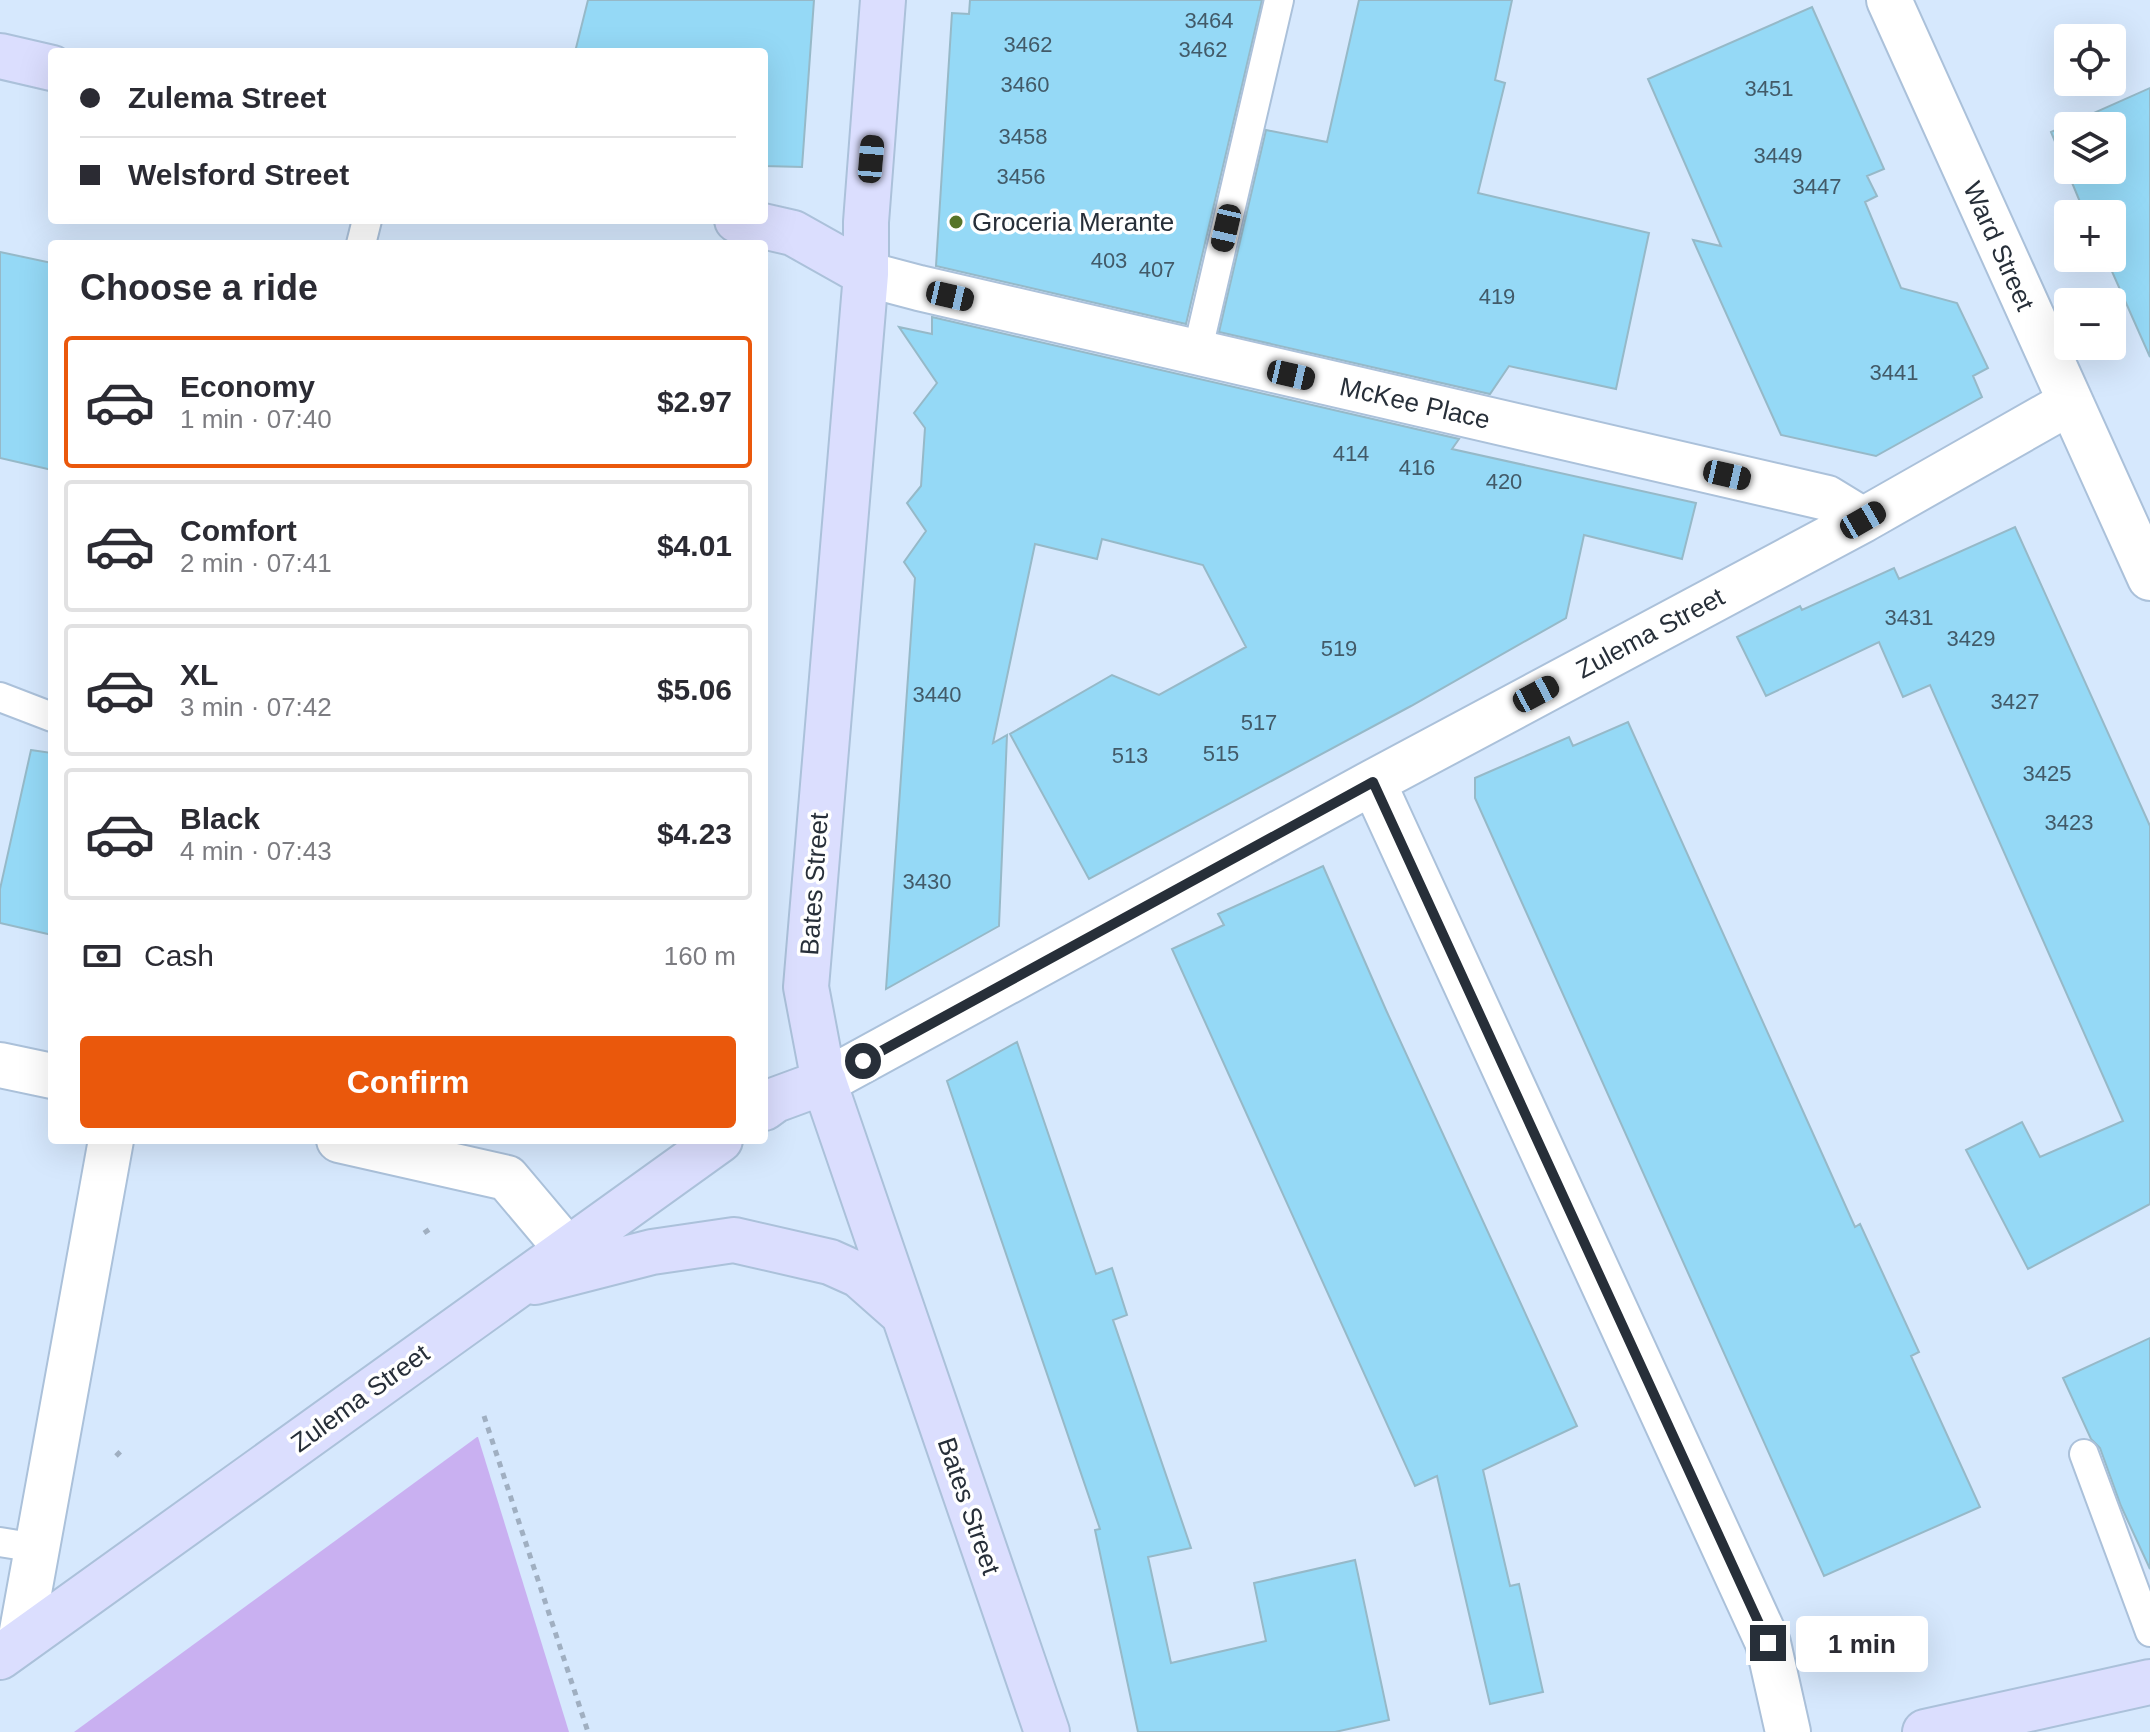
<!DOCTYPE html>
<meta charset="utf-8">
<style>
:root{--surface:#fff;--page:#f2f2f3;--text:#2b2b33;--muted:#7c7c81;--line:#e1e1e2;--accent:#ea580c}
body{margin:0;font-family:Helvetica,sans-serif;background:var(--page);color:var(--text);height:100vh;display:flex;flex-direction:column;font-size:30px;white-space:nowrap}
*{box-sizing:border-box;margin:0}
p{font-size:26px;color:var(--muted)}
.icon{flex:none;width:44px;height:44px;fill:none;stroke:currentColor;stroke-width:2;stroke-linecap:round;stroke-linejoin:round}
.map{position:relative;flex:1;overflow:hidden}
.details{position:absolute;left:48px;top:240px;width:720px;height:904px;display:flex;flex-direction:column;background:var(--surface);border-radius:8px;box-shadow:0 8px 32px #0002}
.details>*{flex:none}
.hud{position:absolute;left:48px;top:48px;width:720px;height:176px;border-radius:8px;box-shadow:0 8px 32px #0002;display:grid;align-content:center;height:176px;padding:0 32px;background:var(--surface)}
.controls{position:absolute;left:2054px;top:24px;display:grid;gap:16px}
.controls a{display:grid;place-items:center;width:72px;height:72px;border-radius:8px;background:var(--surface);box-shadow:0 8px 32px #0002;font-size:40px}
.end{position:absolute;width:36px;height:36px;margin:-18px;border:10px solid #272f39;background:#fff;box-shadow:0 0 0 4px #fff}
.from{border-radius:50%}
.bubble{position:absolute;height:56px;border-radius:8px;background:var(--surface);box-shadow:0 8px 32px #0002;font-size:26px;font-weight:600;line-height:56px;text-align:center}
.car{position:absolute;width:24px;height:48px;margin:-24px -12px;border-radius:10px;box-shadow:0 0 6px 2px #0007;background:linear-gradient(#222 24%,#8ab4d8 0 40%,#222 0 76%,#8ab4d8 0 86%,#222 0)}
.hud b{display:flex;align-items:center;gap:28px;height:76px;font-size:30px}
.hud b+b{border-top:2px solid var(--line)}
.hud i{width:20px;height:20px;background:var(--text)}
ul{padding:0;list-style:none}
li{display:flex;align-items:center;gap:24px;height:132px;margin:0 16px 12px;padding:0 16px;border:4px solid var(--line);border-radius:8px}
li div{flex:1}
li b{display:block;font-size:30px}
li em{font-style:normal;font-weight:600}
li.on{border-color:var(--accent)}
li>.icon{width:72px;height:72px;stroke-width:1.5}
h2{padding:0 32px;font-size:36px;line-height:96px}
.pay{display:flex;align-items:center;gap:20px;height:88px;padding:0 32px;font-size:30px}
.pay p{margin-inline-start:auto}
.cta{display:flex;gap:16px;margin-top:auto;padding:16px 32px}
.cta a{flex:1;height:92px;border-radius:8px;background:var(--accent);color:#fff;font-size:32px;font-weight:600;line-height:92px;text-align:center}
.map>svg:first-child{display:block}
.green{fill:#c9b0f1}
.building{fill:#95d9f6;stroke:#96b9c8;stroke-width:2;fill-rule:evenodd}
.lines{fill:none;stroke-linecap:round;stroke-linejoin:round}
.lane-casing{stroke:#abc1da;stroke-width:32}
.street-casing{stroke:#abc1da;stroke-width:48}
.secondary-casing{stroke:#abc1da;stroke-width:48}
.path{stroke:#a0afc1;stroke-width:5;stroke-dasharray:6 6;stroke-linecap:butt}
.lane{stroke:#fff;stroke-width:28}
.street{stroke:#fff;stroke-width:44}
.secondary{stroke:#dbdefe;stroke-width:44}
.route{stroke:#272f39;stroke-width:10}
.poi-dot{fill:#577429;stroke:#fff;stroke-width:3}
.labels{text-anchor:middle;dominant-baseline:central;stroke-width:7;stroke-linejoin:round;paint-order:stroke}
.number-label{font-size:22px;fill:#425a68}
.poi-label{font-size:26px;fill:#272f39;stroke:#fff;text-anchor:start}
.street-label{font-size:26px;fill:#272f39;stroke:#fff}
</style>
<div class="map">
<svg width="2150" height="1732" viewBox="0 0 2150 1732">
<rect width="100%" height="100%" fill="#d6e8fd"/>
<path class="green" d="M 478,1437 L 569,1732 L 74,1732 L 477,1437 Z"/>
<path class="building" d="M 588,0 L 814,0 L 802,167 L 764,166 L 764,52 L 575,52 Z
M 970,0 L 1262,0 L 1186,324 L 936,266 L 952,13 L 969,14 Z
M 1359,0 L 1512,0 L 1495,80 L 1505,83 L 1478,193 L 1649,233 L 1616,389 L 1509,366 L 1490,394 L 1219,332 L 1266,130 L 1327,142 Z
M 1812,7 L 1884,169 L 1867,176 L 1877,196 L 1865,202 L 1901,288 L 1957,303 L 1988,368 L 1973,376 L 1982,397 L 1876,456 L 1781,435 L 1693,240 L 1721,246 L 1648,79 Z
M 2150,88 L 2150,357 L 2106,258 L 2112,258 L 2112,214 L 2085,214 L 2051,132 ZM 2068,126 L 2112,126 L 2112,170 L 2068,170 Z
M 0,252 L 52,263 L 52,470 L 0,458 Z
M 932,317 L 1459,439 L 1452,449 L 1696,503 L 1682,559 L 1584,535 L 1566,618 L 1411,706 L 1089,879 L 1010,734 L 1112,675 L 1159,695 L 1246,647 L 1203,565 L 1102,539 L 1097,559 L 1035,544 L 993,743 L 1007,735 L 999,926 L 886,989 L 915,578 L 904,562 L 926,531 L 907,503 L 921,486 L 925,428 L 914,413 L 937,383 L 899,327 L 932,334 Z
M 2015,527 L 2150,826 L 2150,1204 L 2028,1269 L 1966,1150 L 2022,1122 L 2040,1157 L 2123,1121 L 1930,685 L 1903,697 L 1879,642 L 1766,696 L 1737,637 L 1800,606 L 1802,610 L 1894,568 L 1899,579 Z
M 1628,722 L 1855,1227 L 1860,1224 L 1919,1352 L 1911,1356 L 1980,1507 L 1824,1576 L 1475,798 L 1475,778 L 1569,737 L 1573,746 Z
M 31,750 L 52,753 L 52,935 L 0,923 L 0,889 Z
M 1323,866 L 1386,1010 L 1577,1426 L 1483,1470 L 1510,1586 L 1519,1584 L 1543,1692 L 1490,1704 L 1437,1476 L 1415,1486 L 1172,949 L 1224,925 L 1218,914 Z
M 1017,1042 L 1096,1274 L 1112,1268 L 1127,1315 L 1113,1320 L 1191,1548 L 1148,1557 L 1171,1663 L 1266,1641 L 1254,1583 L 1355,1560 L 1389,1720 L 1335,1732 L 1138,1732 L 1095,1530 L 1100,1529 L 947,1081 Z
M 2150,1338 L 2150,1569 L 2121,1506 L 2100,1448 L 2091,1439 L 2063,1378 Z"/>
<g class="lines">
<g class="lane-casing">
<path id="lane" d="M 361,244 L 367,220
M 1197,353 L 1279,0
M 0,697 L 52,717
M 2084,1454 L 2150,1632
M 0,1542 L 37,1548"/>
</g>
<g class="street-casing">
<path id="street" d="M 1889,0 L 2150,578
M 866,274 L 919,288 L 1827,498 L 1863,520
M 1373,782 L 1768,1643 L 1788,1732
M 0,1065 L 52,1076
M 824,1082 L 1373,782 L 1863,520 L 2069,403
M 339,1140 L 507,1178 L 566,1248
M 20,1642 L 111,1140"/>
</g>
<g class="secondary-casing">
<path id="secondary" d="M 883,0 L 866,222 L 866,274 L 806,987 L 824,1082 L 1047,1732
M 0,56 L 52,68
M 737,220 L 793,233 L 866,274
M 764,1108 L 775,1100 L 824,1082
M 535,1282 L 652,1252 L 734,1240 L 830,1262 L 859,1275 L 902,1313
M 0,1657 L 720,1140
M 1925,1732 L 2150,1682"/>
</g>
<path class="path" d="M 424,1233 L 430,1229
M 484,1416 L 588,1732
M 116,1456 L 123,1449
M 1826,1658 L 1840,1656"/>
<use href="#lane" class="lane"/>
<use href="#street" class="street"/>
<use href="#secondary" class="secondary"/>
</g>
<g class="lines">
<path class="route" d="M 863,1061 L 1373,782 L 1768,1643"/>
</g>
<circle class="poi-dot" cx="956" cy="222" r="8"/>
<g class="labels">
<g class="number-label">
<text x="1209" y="20">3464</text>
<text x="1028" y="44">3462</text>
<text x="1203" y="49">3462</text>
<text x="1025" y="84">3460</text>
<text x="1769" y="88">3451</text>
<text x="1023" y="136">3458</text>
<text x="1778" y="155">3449</text>
<text x="1021" y="176">3456</text>
<text x="1817" y="186">3447</text>
<text x="1109" y="260">403</text>
<text x="1157" y="269">407</text>
<text x="1497" y="296">419</text>
<text x="1894" y="372">3441</text>
<text x="1351" y="453">414</text>
<text x="1417" y="467">416</text>
<text x="1504" y="481">420</text>
<text x="1909" y="617">3431</text>
<text x="1971" y="638">3429</text>
<text x="1339" y="648">519</text>
<text x="937" y="694">3440</text>
<text x="2015" y="701">3427</text>
<text x="1259" y="722">517</text>
<text x="1221" y="753">515</text>
<text x="1130" y="755">513</text>
<text x="2047" y="773">3425</text>
<text x="2069" y="822">3423</text>
<text x="927" y="881">3430</text>
</g>
<g class="poi-label">
<text x="972" y="222">Groceria Merante</text>
</g>
<g class="street-label">
<text transform="translate(1999 246) rotate(66)">Ward Street</text>
<text transform="translate(1415 403) rotate(13)">McKee Place</text>
<text transform="translate(1650 633) rotate(-28)">Zulema Street</text>
<text transform="translate(814 884) rotate(-86)">Bates Street</text>
<text transform="translate(360 1398) rotate(-36)">Zulema Street</text>
<text transform="translate(969 1506) rotate(71)">Bates Street</text>
</g>
</g>
</svg>
<div class="controls">
<a><svg class="icon" aria-label="locate" viewBox="0 0 24 24"><circle cx="12" cy="12" r="6"/><path d="M12 2v4M12 18v4M2 12h4M18 12h4"/></svg></a>
<a><svg class="icon" aria-label="layers" viewBox="0 0 24 24"><path d="M12 4l9 5-9 5-9-5zM3 14l9 5 9-5"/></svg></a>
<a>+</a>
<a>−</a>
</div>
<i class="end from" style="left:863px;top:1061px"></i>
<i class="end" style="left:1768px;top:1643px"></i>
<div class="bubble" style="left:1796px;top:1616px;width:132px">1 min</div>
<i class="car" style="left:871px;top:159px;rotate:5deg"></i>
<i class="car" style="left:1226px;top:228px;rotate:193deg"></i>
<i class="car" style="left:950px;top:296px;rotate:103deg"></i>
<i class="car" style="left:1291px;top:375px;rotate:103deg"></i>
<i class="car" style="left:1727px;top:475px;rotate:103deg"></i>
<i class="car" style="left:1863px;top:520px;rotate:60deg"></i>
<i class="car" style="left:1536px;top:694px;rotate:62deg"></i>
<div class="hud">
<b><i class="from"></i>Zulema Street</b>
<b><i></i>Welsford Street</b>
</div>
<section class="details">
<h2>Choose a ride</h2>
<ul>
<li class="on"><svg class="icon" aria-label="car" viewBox="0 0 24 24"><path d="M5 17H2v-5l4-1 3-4h7l3 4 3 1v5h-3M9 17h6M6 11h13"/><circle cx="7" cy="17" r="2"/><circle cx="17" cy="17" r="2"/></svg><div><b>Economy</b><p>1 min · 07:40</p></div><em>$2.97</em></li>
<li><svg class="icon" aria-label="car" viewBox="0 0 24 24"><path d="M5 17H2v-5l4-1 3-4h7l3 4 3 1v5h-3M9 17h6M6 11h13"/><circle cx="7" cy="17" r="2"/><circle cx="17" cy="17" r="2"/></svg><div><b>Comfort</b><p>2 min · 07:41</p></div><em>$4.01</em></li>
<li><svg class="icon" aria-label="car" viewBox="0 0 24 24"><path d="M5 17H2v-5l4-1 3-4h7l3 4 3 1v5h-3M9 17h6M6 11h13"/><circle cx="7" cy="17" r="2"/><circle cx="17" cy="17" r="2"/></svg><div><b>XL</b><p>3 min · 07:42</p></div><em>$5.06</em></li>
<li><svg class="icon" aria-label="car" viewBox="0 0 24 24"><path d="M5 17H2v-5l4-1 3-4h7l3 4 3 1v5h-3M9 17h6M6 11h13"/><circle cx="7" cy="17" r="2"/><circle cx="17" cy="17" r="2"/></svg><div><b>Black</b><p>4 min · 07:43</p></div><em>$4.23</em></li>
</ul>
<div class="pay"><svg class="icon" aria-label="cash" viewBox="0 0 24 24"><path d="M3 7h18v10H3z"/><circle cx="12" cy="12" r="2"/></svg>Cash<p>160 m</p></div>
<div class="cta"><a>Confirm</a></div>
</section>
</div>
